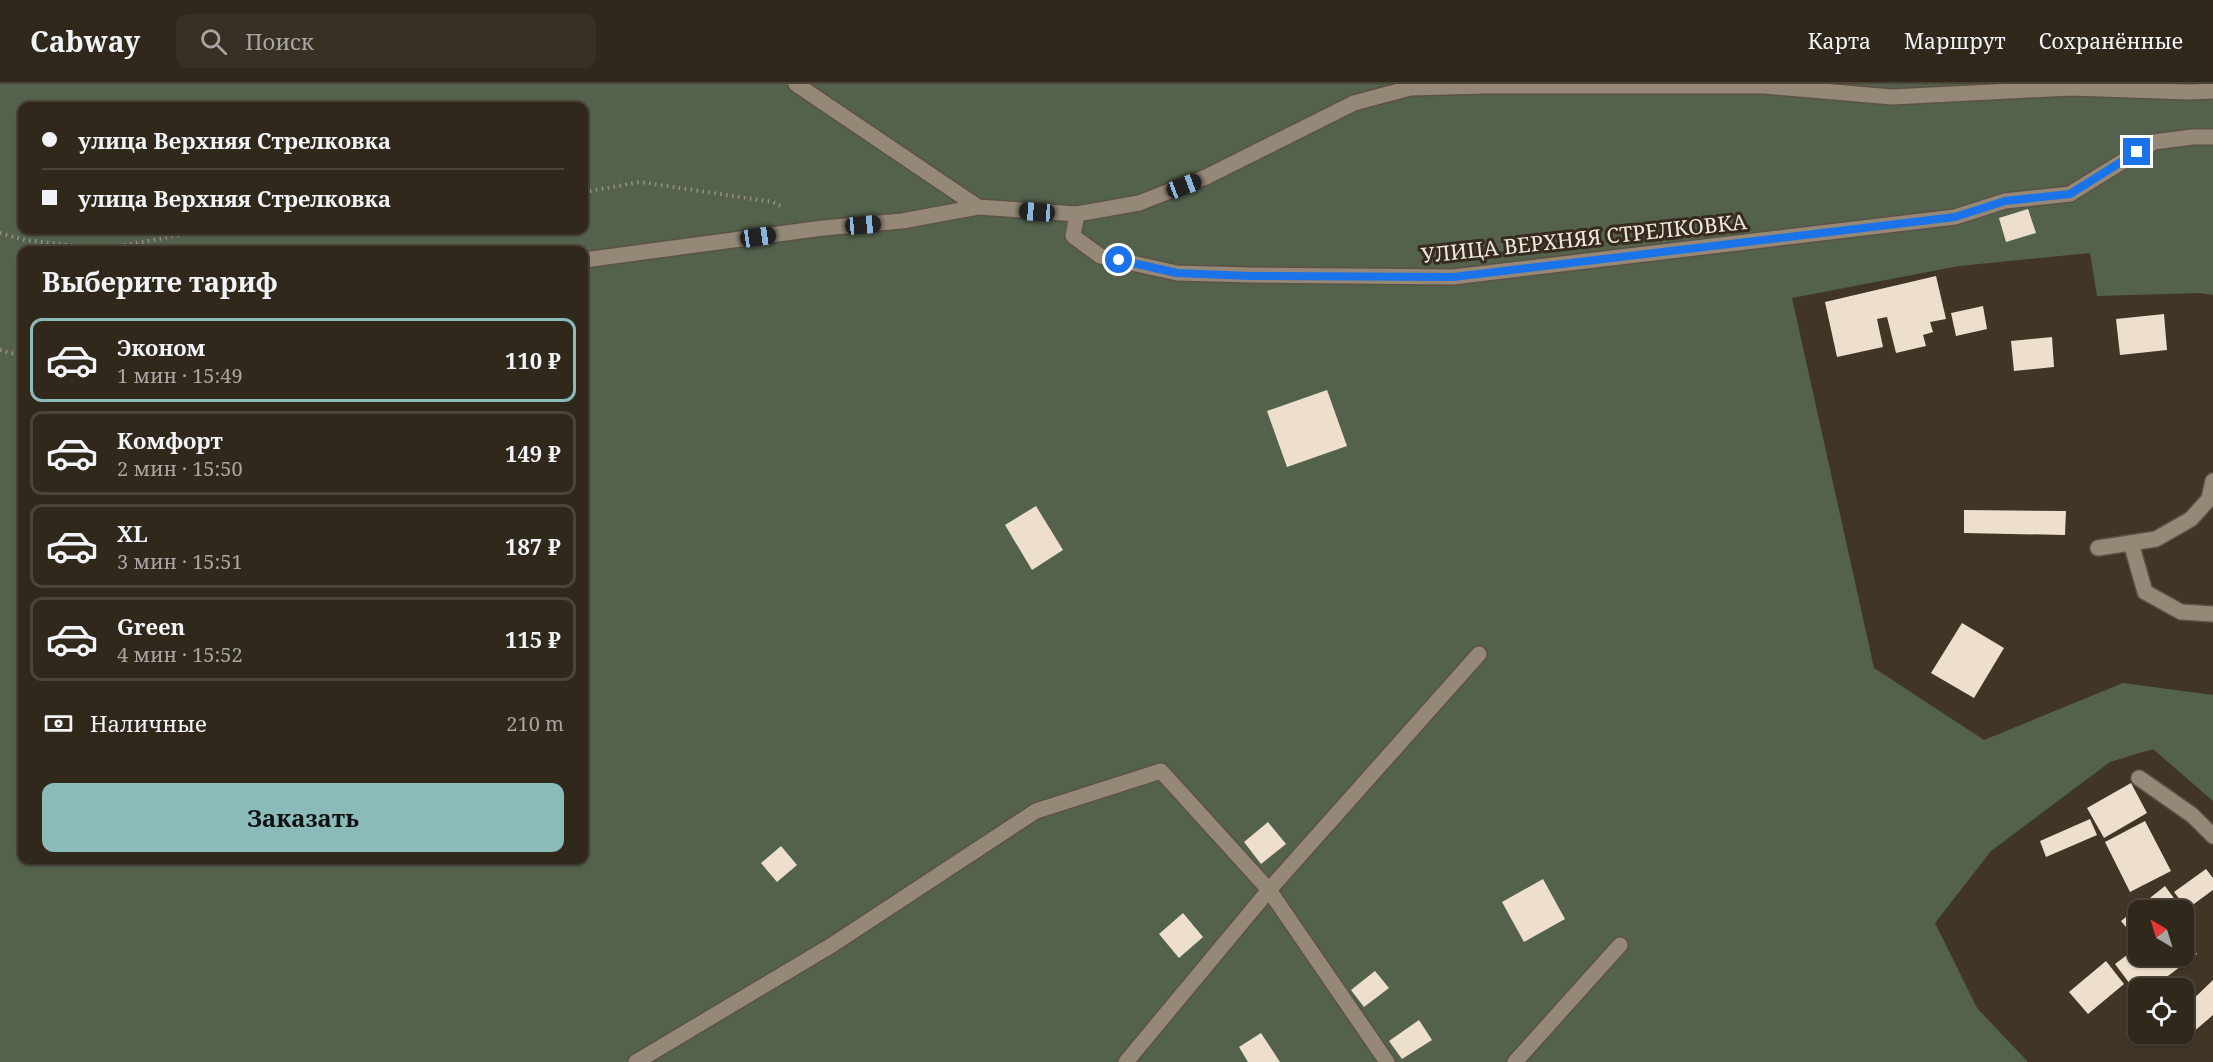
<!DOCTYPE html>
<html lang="ru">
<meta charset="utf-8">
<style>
:root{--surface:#31281c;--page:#393025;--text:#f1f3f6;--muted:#a8a6a3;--line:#4c443b;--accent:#8bbbb9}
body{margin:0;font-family:"Noto Serif",serif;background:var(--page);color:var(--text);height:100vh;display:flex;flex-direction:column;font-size:22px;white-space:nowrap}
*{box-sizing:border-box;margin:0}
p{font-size:20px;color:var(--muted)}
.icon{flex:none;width:33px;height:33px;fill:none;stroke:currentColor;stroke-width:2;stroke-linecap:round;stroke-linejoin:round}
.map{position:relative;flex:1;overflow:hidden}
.drawer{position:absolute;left:18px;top:162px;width:570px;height:618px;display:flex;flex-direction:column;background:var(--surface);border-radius:12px;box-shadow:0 2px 4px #0004,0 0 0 2px var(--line)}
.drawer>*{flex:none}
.top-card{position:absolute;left:18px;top:18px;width:570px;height:132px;border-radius:12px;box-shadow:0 2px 4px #0004,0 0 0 2px var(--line);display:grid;align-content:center;height:132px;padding:0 24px;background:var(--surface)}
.needle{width:39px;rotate:322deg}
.fabs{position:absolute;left:2128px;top:816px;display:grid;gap:12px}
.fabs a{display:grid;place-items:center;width:66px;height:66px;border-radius:12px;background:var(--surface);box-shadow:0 2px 4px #0004,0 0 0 2px var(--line);font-size:30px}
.end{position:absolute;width:27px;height:27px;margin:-14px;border:8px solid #1a73e8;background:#fff;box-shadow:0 0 0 3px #fff}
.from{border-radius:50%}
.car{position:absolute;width:18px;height:36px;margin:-18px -9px;border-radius:8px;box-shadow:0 0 4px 2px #0007;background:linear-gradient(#222 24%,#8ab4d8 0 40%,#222 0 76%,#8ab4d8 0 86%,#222 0)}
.top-card b{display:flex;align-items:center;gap:21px;height:57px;font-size:22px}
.top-card b+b{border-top:2px solid var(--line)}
.top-card i{width:15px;height:15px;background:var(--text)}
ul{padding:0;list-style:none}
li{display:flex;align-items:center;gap:18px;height:84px;margin:0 12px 9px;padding:0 12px;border:3px solid var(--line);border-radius:12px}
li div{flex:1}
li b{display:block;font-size:22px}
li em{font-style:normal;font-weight:700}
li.active{border-color:var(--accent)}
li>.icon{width:54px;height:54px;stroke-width:1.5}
h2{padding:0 24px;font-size:27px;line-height:72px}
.pay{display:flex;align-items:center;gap:15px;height:66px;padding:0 24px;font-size:22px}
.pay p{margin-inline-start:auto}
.button{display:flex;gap:12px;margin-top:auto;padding:12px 24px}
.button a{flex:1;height:69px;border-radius:12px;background:var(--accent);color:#111;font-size:24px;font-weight:700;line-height:69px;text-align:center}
header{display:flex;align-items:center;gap:36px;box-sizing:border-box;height:84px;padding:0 30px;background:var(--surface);border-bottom:2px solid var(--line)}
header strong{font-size:28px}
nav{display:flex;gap:33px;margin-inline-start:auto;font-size:21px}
.search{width:420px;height:54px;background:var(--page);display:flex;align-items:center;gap:15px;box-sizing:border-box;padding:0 21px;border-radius:12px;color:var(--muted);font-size:22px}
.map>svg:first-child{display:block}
.green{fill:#54624c;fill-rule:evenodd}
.building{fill:#eddfcc}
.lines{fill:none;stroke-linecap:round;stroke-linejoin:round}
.minor-casing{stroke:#5b5244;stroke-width:18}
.path{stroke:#999083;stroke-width:4;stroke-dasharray:1.5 4.5;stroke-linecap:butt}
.minor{stroke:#958876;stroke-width:15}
.route{stroke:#1a73e8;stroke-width:8}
.labels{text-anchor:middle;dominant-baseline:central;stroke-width:6;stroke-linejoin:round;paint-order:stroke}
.street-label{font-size:21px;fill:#eee7dd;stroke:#362b1c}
</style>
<header>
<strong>Cabway</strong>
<div class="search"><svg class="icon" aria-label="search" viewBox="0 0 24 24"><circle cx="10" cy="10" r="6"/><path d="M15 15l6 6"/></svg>Поиск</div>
<nav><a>Карта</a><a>Маршрут</a><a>Сохранённые</a></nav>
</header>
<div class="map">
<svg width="2213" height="978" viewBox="0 0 2213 978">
<rect width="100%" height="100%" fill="#413526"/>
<path class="green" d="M 0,0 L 2213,0 L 2213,211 L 2199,209 L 2097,212 L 2090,169 L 1959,182 L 1792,214 L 1874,584 L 1984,656 L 2123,599 L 2213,611 L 2213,717 L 2153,665 L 2110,678 L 1991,767 L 1935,839 L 1977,924 L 2028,978 L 0,978 ZM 22,22 L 584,22 L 584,146 L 22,146 ZM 22,166 L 584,166 L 584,776 L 22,776 Z"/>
<path class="building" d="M 2028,125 L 2036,149 L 2006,158 L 1999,134 Z
M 1936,192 L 1946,235 L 1930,238 L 1933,248 L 1923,251 L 1926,262 L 1896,269 L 1887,233 L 1877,235 L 1883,263 L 1837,273 L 1825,218 Z
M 1983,222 L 1987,245 L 1956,252 L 1951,229 Z
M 2164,230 L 2167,266 L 2120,271 L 2116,235 Z
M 2052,253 L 2054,283 L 2014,287 L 2011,257 Z
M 1327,306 L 1347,362 L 1287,383 L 1267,327 Z
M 1036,422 L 1063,466 L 1032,486 L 1005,441 Z
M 1964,426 L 2066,427 L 2065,451 L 1964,449 Z
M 1962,539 L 2004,564 L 1974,614 L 1931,589 Z
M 2131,699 L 2147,729 L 2104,754 L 2087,724 Z
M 2090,735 L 2097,751 L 2046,773 L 2040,757 Z
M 2145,737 L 2171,787 L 2130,808 L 2105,758 Z
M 1268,738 L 1286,760 L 1261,780 L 1244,758 Z
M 781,762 L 797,781 L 777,798 L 761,779 Z
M 2206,785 L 2213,794 L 2213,806 L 2187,825 L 2174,808 Z
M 1543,795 L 1565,835 L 1524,858 L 1502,818 Z
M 2165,802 L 2179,821 L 2172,826 L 2139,826 L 2139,853 L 2136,855 L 2121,837 Z
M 1183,829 L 1203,853 L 1179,874 L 1159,850 Z
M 2184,852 L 2197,870 L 2152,904 L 2139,904 L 2139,912 L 2115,880 L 2139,862 L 2139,872 L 2184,872 Z
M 2106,877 L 2124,900 L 2088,930 L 2069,908 Z
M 1375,887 L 1389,904 L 1364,923 L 1351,906 Z
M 2213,896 L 2213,931 L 2177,962 L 2167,950 L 2184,950 L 2184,924 Z
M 2139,923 L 2139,947 L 2127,935 Z
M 1419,936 L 1432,956 L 1402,975 L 1389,957 Z
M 1261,949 L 1280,978 L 1248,978 L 1239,963 Z"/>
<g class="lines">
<g class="minor-casing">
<path id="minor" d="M 796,0 L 978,123
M 1077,130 L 1139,119 L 1206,93 L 1354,19 L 1410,4 L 1486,2 L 1764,2 L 1892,13 L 2071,4 L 2189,8 L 2213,7
M 584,176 L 823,144 L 902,137 L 978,123 L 1077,130 L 1073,152 L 1100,172 L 1177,189 L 1249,191 L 1453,193 L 1955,133 L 2005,117 L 2070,110 L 2154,58 L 2192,53 L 2213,53
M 2131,459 L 2145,508 L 2181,528 L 2213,530
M 2098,464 L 2156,455 L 2191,435 L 2209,415 L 2213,397
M 2139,694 L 2192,731 L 2213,752
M 636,978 L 832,861 L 1036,727 L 1161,687 L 1269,806 L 1387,978
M 1126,978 L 1269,806 L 1479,570
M 1515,978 L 1620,861"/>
</g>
<path class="path" d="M 584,108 L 640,98 L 773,118 L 783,123
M 0,149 L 25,156 L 104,165 L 207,146
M 0,266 L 22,272"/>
<use href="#minor" class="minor"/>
</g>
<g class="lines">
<path class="route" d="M 1119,176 L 1177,189 L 1249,192 L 1453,193 L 1955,133 L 2005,117 L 2070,110 L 2137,68"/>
</g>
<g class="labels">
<g class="street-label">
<text transform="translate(1584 154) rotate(-6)">УЛИЦА ВЕРХНЯЯ СТРЕЛКОВКА</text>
</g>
</g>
</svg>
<div class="fabs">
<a><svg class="needle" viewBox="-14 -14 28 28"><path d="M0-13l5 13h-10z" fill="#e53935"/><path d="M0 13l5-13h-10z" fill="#a8a6a3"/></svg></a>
<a><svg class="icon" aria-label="locate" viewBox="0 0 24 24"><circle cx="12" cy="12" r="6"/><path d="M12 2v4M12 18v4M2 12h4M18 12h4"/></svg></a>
</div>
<i class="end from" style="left:1119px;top:176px"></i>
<i class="end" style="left:2137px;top:68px"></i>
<i class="car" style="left:1184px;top:102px;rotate:69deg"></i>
<i class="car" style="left:1037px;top:128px;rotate:274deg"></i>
<i class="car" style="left:863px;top:141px;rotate:85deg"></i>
<i class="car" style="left:758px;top:153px;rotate:82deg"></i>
<div class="top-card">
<b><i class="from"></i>улица Верхняя Стрелковка</b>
<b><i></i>улица Верхняя Стрелковка</b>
</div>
<section class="drawer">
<h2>Выберите тариф</h2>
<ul>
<li class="active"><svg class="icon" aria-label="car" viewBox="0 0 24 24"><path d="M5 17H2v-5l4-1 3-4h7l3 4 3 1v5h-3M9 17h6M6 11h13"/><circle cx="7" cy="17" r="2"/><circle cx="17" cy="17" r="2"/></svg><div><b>Эконом</b><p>1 мин · 15:49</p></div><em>110 ₽</em></li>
<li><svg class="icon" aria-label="car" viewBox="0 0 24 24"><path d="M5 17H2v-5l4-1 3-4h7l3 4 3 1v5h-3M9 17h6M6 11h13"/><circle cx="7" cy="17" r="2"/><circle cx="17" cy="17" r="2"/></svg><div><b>Комфорт</b><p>2 мин · 15:50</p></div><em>149 ₽</em></li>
<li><svg class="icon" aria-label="car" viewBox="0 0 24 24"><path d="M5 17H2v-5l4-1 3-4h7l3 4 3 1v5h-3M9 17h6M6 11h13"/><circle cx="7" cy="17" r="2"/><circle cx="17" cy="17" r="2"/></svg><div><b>XL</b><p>3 мин · 15:51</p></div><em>187 ₽</em></li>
<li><svg class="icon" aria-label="car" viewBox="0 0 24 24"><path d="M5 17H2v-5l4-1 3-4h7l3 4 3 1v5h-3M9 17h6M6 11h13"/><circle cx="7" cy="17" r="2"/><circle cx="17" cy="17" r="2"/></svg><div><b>Green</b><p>4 мин · 15:52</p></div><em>115 ₽</em></li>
</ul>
<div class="pay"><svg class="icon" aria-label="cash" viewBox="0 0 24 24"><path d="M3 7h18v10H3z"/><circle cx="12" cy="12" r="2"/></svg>Наличные<p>210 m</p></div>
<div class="button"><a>Заказать</a></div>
</section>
</div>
